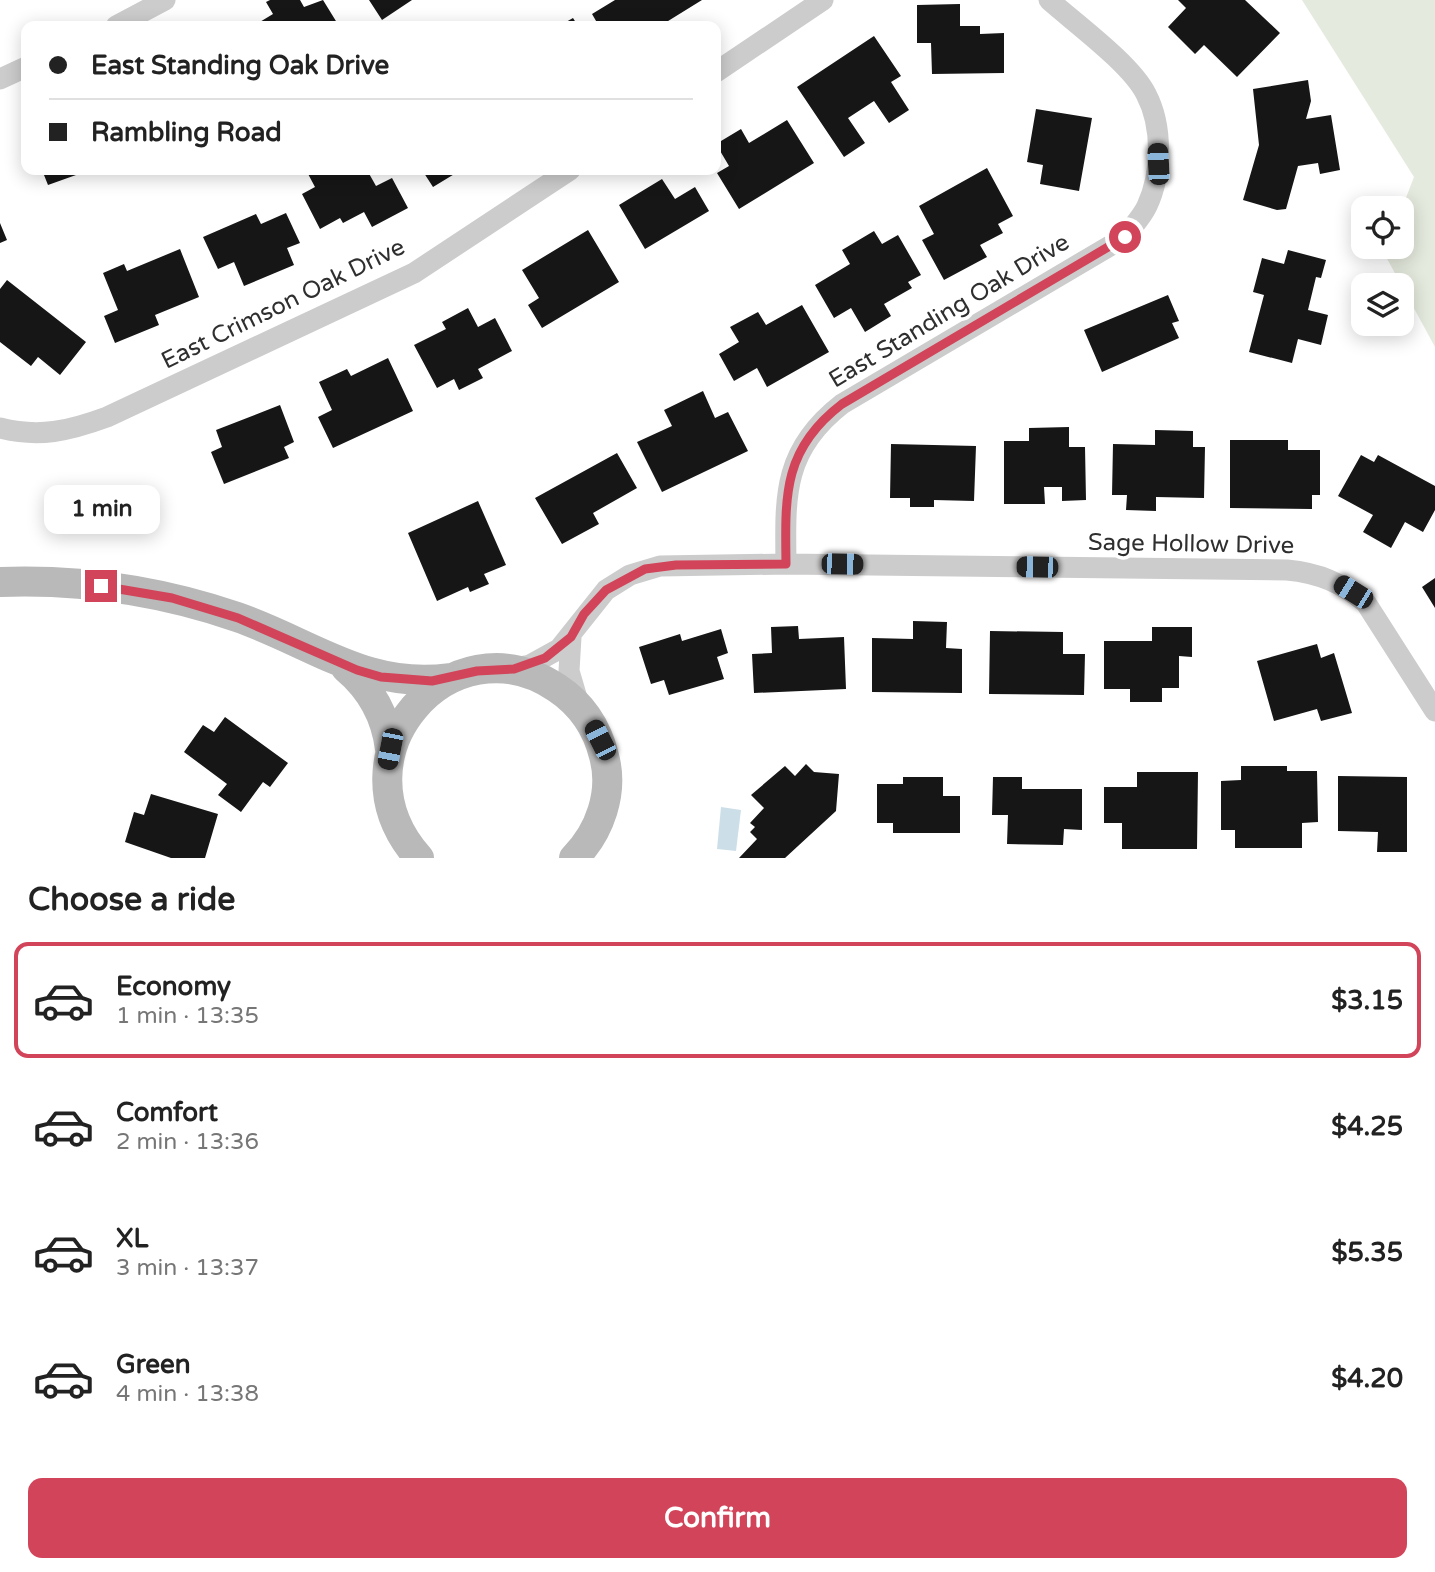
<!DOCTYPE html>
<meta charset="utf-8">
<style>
:root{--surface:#fff;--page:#f2f2f2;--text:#222;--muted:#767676;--line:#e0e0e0;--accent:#d24459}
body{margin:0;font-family:"Varela Round",sans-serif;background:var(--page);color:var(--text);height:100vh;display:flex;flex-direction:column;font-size:26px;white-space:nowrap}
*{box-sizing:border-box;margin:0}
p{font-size:23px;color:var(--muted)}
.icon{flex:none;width:38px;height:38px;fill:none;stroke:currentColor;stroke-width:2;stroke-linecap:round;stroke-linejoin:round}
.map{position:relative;height:858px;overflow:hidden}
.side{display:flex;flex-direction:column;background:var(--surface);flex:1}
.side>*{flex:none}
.guide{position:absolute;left:21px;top:21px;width:700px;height:154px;border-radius:14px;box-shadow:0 4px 18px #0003;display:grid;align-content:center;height:154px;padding:0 28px;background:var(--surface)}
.tools{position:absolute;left:1351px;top:196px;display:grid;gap:14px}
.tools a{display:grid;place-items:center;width:63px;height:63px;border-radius:14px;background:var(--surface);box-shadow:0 4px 18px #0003;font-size:35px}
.end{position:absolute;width:32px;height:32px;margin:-16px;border:9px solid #d24459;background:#fff;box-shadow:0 0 0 4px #fff}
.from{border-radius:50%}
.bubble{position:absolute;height:49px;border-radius:14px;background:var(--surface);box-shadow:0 4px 18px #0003;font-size:23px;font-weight:800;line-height:49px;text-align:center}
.car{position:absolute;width:21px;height:42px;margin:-21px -10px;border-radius:9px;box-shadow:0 0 5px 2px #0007;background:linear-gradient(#222 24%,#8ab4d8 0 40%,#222 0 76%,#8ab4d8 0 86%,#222 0)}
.guide b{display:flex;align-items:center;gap:24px;height:66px;font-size:26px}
.guide b+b{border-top:2px solid var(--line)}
.guide i{width:18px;height:18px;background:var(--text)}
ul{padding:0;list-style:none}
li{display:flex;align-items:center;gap:21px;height:116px;margin:0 14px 10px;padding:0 14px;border:4px solid transparent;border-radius:14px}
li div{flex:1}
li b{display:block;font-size:26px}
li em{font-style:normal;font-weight:800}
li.active{border-color:var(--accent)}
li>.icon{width:63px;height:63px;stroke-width:1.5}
h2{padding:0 28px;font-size:32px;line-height:84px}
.cta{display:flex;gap:14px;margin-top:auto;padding:14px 28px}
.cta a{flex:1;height:80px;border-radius:14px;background:var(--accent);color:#fff;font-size:28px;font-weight:800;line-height:80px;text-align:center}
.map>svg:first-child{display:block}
.green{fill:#e5eade}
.water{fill:#ccdfe8}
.building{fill:#161616}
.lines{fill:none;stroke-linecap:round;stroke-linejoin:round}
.street{stroke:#ccc;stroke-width:21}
.secondary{stroke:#b9b9b9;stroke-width:30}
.route{stroke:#d24459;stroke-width:9}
.labels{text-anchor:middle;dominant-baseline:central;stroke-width:7;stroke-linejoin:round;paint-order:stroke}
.street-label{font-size:24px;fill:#2f2f2f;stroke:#fff}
</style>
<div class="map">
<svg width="1435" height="858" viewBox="0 0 1435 858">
<rect width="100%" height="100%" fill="#fff"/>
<path class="green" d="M 1302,0 L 1435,0 L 1435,347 L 1384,253 L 1387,247 L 1402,247 L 1402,208 L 1414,177 Z"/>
<path class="water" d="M 721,807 L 741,810 L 736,851 L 717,849 Z"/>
<path class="building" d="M 270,0 L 300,0 L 304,7 L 323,0 L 339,26 L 253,26 L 273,14 L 266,2 Z
M 369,0 L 412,0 L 382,20 Z
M 615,0 L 702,0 L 660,26 L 599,26 L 592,14 Z
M 1178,0 L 1245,0 L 1280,33 L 1237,77 L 1204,45 L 1195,54 L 1168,27 L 1186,8 Z
M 960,4 L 960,26 L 980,26 L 980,34 L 1004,33 L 1004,73 L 932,74 L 931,43 L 917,43 L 917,5 Z
M 573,18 L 578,26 L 559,26 Z
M 874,36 L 901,76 L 891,82 L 909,110 L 889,123 L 874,101 L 848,118 L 865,143 L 844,157 L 797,87 Z
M 1308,80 L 1311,101 L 1306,119 L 1331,115 L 1340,170 L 1320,174 L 1318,163 L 1298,166 L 1286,209 L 1277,210 L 1243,200 L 1259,145 L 1253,89 Z
M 1036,109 L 1092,118 L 1079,191 L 1040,184 L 1043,165 L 1027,162 Z
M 787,120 L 814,163 L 739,209 L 717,173 L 729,166 L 716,144 L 741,129 L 749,143 Z
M 987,168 L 1013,216 L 998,224 L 1003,233 L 980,245 L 987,257 L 944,280 L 922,240 L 934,234 L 919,206 Z
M 42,170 L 90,170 L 48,185 Z
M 311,170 L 332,170 L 335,175 L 346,170 L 367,170 L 376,186 L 392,178 L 408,208 L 372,227 L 364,212 L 343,223 L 340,218 L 320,229 L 302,194 L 315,187 L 307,172 Z
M 422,170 L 461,170 L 433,187 Z
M 662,179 L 675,199 L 695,187 L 709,211 L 645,249 L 619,205 Z
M 286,213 L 300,243 L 287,248 L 294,265 L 244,286 L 234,262 L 218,269 L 203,237 L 256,214 L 261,224 Z
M 0,223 L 7,240 L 0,243 Z
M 588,230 L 619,282 L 542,328 L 528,305 L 539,298 L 522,270 Z
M 874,231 L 882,244 L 898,235 L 921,275 L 908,282 L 912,288 L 884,304 L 891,316 L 865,332 L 851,308 L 834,318 L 815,285 L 850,264 L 842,250 Z
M 180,249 L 199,297 L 155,315 L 159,325 L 115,343 L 104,316 L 118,310 L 103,273 L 124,264 L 127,271 Z
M 1288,250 L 1326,260 L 1321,278 L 1316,277 L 1308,310 L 1328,315 L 1321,345 L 1298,339 L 1292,363 L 1249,352 L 1264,295 L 1253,292 L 1262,258 L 1284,264 Z
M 7,280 L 86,342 L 60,375 L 38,357 L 31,366 L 0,342 L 0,289 Z
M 1168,295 L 1179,321 L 1172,323 L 1179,338 L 1102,372 L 1084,330 Z
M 802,305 L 829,352 L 767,387 L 757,368 L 734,381 L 719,354 L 739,342 L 730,327 L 758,312 L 766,325 Z
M 468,308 L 478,327 L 495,318 L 512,351 L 478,369 L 483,378 L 459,390 L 454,379 L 437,388 L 414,345 L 446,329 L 442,322 Z
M 388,358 L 413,411 L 333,448 L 318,417 L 332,410 L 319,382 L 347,369 L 351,376 Z
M 703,391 L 715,418 L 728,412 L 748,451 L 662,492 L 637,442 L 672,426 L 664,410 Z
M 280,405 L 294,442 L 284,447 L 289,458 L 224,484 L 211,452 L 222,447 L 216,430 Z
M 1069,427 L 1069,447 L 1085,447 L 1086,500 L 1062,501 L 1062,487 L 1044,487 L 1045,504 L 1004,504 L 1004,441 L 1029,441 L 1029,428 Z
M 1155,430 L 1193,431 L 1193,447 L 1205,447 L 1204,498 L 1156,497 L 1156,511 L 1126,510 L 1127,495 L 1112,495 L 1113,444 L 1155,445 Z
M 1230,440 L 1288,440 L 1288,450 L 1320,450 L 1320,495 L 1312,495 L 1312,509 L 1230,508 Z
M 891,444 L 976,446 L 974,501 L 934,500 L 934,507 L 910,507 L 910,498 L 890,498 Z
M 617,453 L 637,488 L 593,513 L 599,524 L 562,544 L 535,498 Z
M 1361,455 L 1374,462 L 1378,455 L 1435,486 L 1435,510 L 1423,532 L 1405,522 L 1391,548 L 1363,532 L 1373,515 L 1338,496 Z
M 478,501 L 506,565 L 484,574 L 489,584 L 470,592 L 468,587 L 437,601 L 408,533 Z
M 1435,578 L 1435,608 L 1422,587 Z
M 913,621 L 947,622 L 946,648 L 962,649 L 962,693 L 872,692 L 872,638 L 913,639 Z
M 798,626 L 799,639 L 844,637 L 846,689 L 754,693 L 752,654 L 772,653 L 771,627 Z
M 1152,627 L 1192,627 L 1192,657 L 1179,656 L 1179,688 L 1162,688 L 1162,702 L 1130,702 L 1130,689 L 1104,689 L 1104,641 L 1152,641 Z
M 721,629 L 728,653 L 717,657 L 724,679 L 669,695 L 664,680 L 651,684 L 639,647 L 680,634 L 682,641 Z
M 990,631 L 1063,632 L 1063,654 L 1085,654 L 1084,695 L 989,694 Z
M 1317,644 L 1321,658 L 1334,653 L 1352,713 L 1321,721 L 1317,709 L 1274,721 L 1257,661 Z
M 225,717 L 288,763 L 270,787 L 263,782 L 241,812 L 218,795 L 227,784 L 184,752 L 203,725 L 214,732 Z
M 806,764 L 814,772 L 839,774 L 836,811 L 785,858 L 739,858 L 757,839 L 750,832 L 755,827 L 750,823 L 764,808 L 751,795 L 785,766 L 795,776 Z
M 1241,766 L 1287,766 L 1287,771 L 1317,771 L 1318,822 L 1302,823 L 1302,848 L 1235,848 L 1235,830 L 1221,830 L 1221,781 L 1241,780 Z
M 1137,772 L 1198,772 L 1197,849 L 1122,849 L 1122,823 L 1104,823 L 1104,787 L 1137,787 Z
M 1338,776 L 1407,777 L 1407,852 L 1377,852 L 1378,832 L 1338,831 Z
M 903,777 L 943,777 L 943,796 L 960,796 L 960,833 L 893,833 L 893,823 L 877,823 L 877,784 L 903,784 Z
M 993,777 L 1022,777 L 1022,789 L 1082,789 L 1082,830 L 1064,829 L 1063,845 L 1007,844 L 1008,815 L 992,815 Z
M 151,794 L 218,814 L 205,858 L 171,858 L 125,842 L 134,812 L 144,815 Z"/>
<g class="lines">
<path class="street" d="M 116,26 L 165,0
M 716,72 L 823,0
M 0,79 L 26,67
M 0,428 C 39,438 69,431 107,417 L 414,273 L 570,170
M 786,564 C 785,495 783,450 842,404 L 1125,237 C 1132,227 1142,217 1147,206 C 1162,174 1163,126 1146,94 C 1131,64 1076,24 1049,0
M 571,637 L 569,671 L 579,705
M 510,669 L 530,665 L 559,649 L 606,590 L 630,575 L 660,566 L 786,564 L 1287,570 C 1319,573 1342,583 1366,603 L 1435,711"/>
<path class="secondary" d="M 0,582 C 81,579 161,591 237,617 C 312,643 367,690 450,678
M 346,668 C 371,689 386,716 390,749
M 419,858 C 328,756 451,616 557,688 C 581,704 597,727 604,756 C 614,792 600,832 574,858"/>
</g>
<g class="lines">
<path class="route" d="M 101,586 L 172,598 L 238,618 L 357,670 L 381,677 L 432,681 L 477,671 L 514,669 L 545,658 L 571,637 L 584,614 L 606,590 L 645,569 L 676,565 L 786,564 C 785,495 783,449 842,404 L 1125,237"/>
</g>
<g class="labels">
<g class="street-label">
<text transform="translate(283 304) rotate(-26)">East Crimson Oak Drive</text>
<text transform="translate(949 311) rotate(-31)">East Standing Oak Drive</text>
<text transform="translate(1191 544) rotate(1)">Sage Hollow Drive</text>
</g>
</g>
</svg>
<div class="tools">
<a><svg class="icon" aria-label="locate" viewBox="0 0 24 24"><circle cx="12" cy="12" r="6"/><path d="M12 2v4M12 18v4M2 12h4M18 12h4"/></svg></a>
<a><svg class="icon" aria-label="layers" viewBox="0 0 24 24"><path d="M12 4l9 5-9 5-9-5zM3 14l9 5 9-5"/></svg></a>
</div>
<i class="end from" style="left:1125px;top:237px"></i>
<i class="end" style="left:101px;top:586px"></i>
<div class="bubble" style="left:44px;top:485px;width:116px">1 min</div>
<i class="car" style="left:1158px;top:164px;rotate:357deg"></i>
<i class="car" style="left:842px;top:564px;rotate:91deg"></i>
<i class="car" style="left:1037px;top:567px;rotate:271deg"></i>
<i class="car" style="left:1353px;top:592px;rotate:302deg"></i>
<i class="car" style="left:600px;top:740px;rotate:333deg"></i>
<i class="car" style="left:390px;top:749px;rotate:191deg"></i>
<div class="guide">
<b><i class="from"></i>East Standing Oak Drive</b>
<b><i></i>Rambling Road</b>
</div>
</div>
<section class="side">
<h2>Choose a ride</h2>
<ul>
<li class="active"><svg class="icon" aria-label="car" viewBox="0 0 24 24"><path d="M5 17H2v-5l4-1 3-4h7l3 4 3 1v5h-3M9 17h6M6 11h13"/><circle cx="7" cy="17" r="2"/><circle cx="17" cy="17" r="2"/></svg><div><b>Economy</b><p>1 min · 13:35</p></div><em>$3.15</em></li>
<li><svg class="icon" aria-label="car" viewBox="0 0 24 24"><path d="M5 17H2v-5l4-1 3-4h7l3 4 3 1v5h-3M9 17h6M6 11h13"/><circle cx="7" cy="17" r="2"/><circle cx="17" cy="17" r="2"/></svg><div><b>Comfort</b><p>2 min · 13:36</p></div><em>$4.25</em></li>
<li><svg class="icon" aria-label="car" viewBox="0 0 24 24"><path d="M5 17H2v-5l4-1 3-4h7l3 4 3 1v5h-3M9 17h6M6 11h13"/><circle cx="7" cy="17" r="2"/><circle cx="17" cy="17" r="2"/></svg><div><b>XL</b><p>3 min · 13:37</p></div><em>$5.35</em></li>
<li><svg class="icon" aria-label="car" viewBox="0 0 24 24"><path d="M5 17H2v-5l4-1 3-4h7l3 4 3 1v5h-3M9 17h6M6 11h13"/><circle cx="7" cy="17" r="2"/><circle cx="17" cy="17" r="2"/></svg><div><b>Green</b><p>4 min · 13:38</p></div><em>$4.20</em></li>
</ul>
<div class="cta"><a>Confirm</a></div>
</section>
